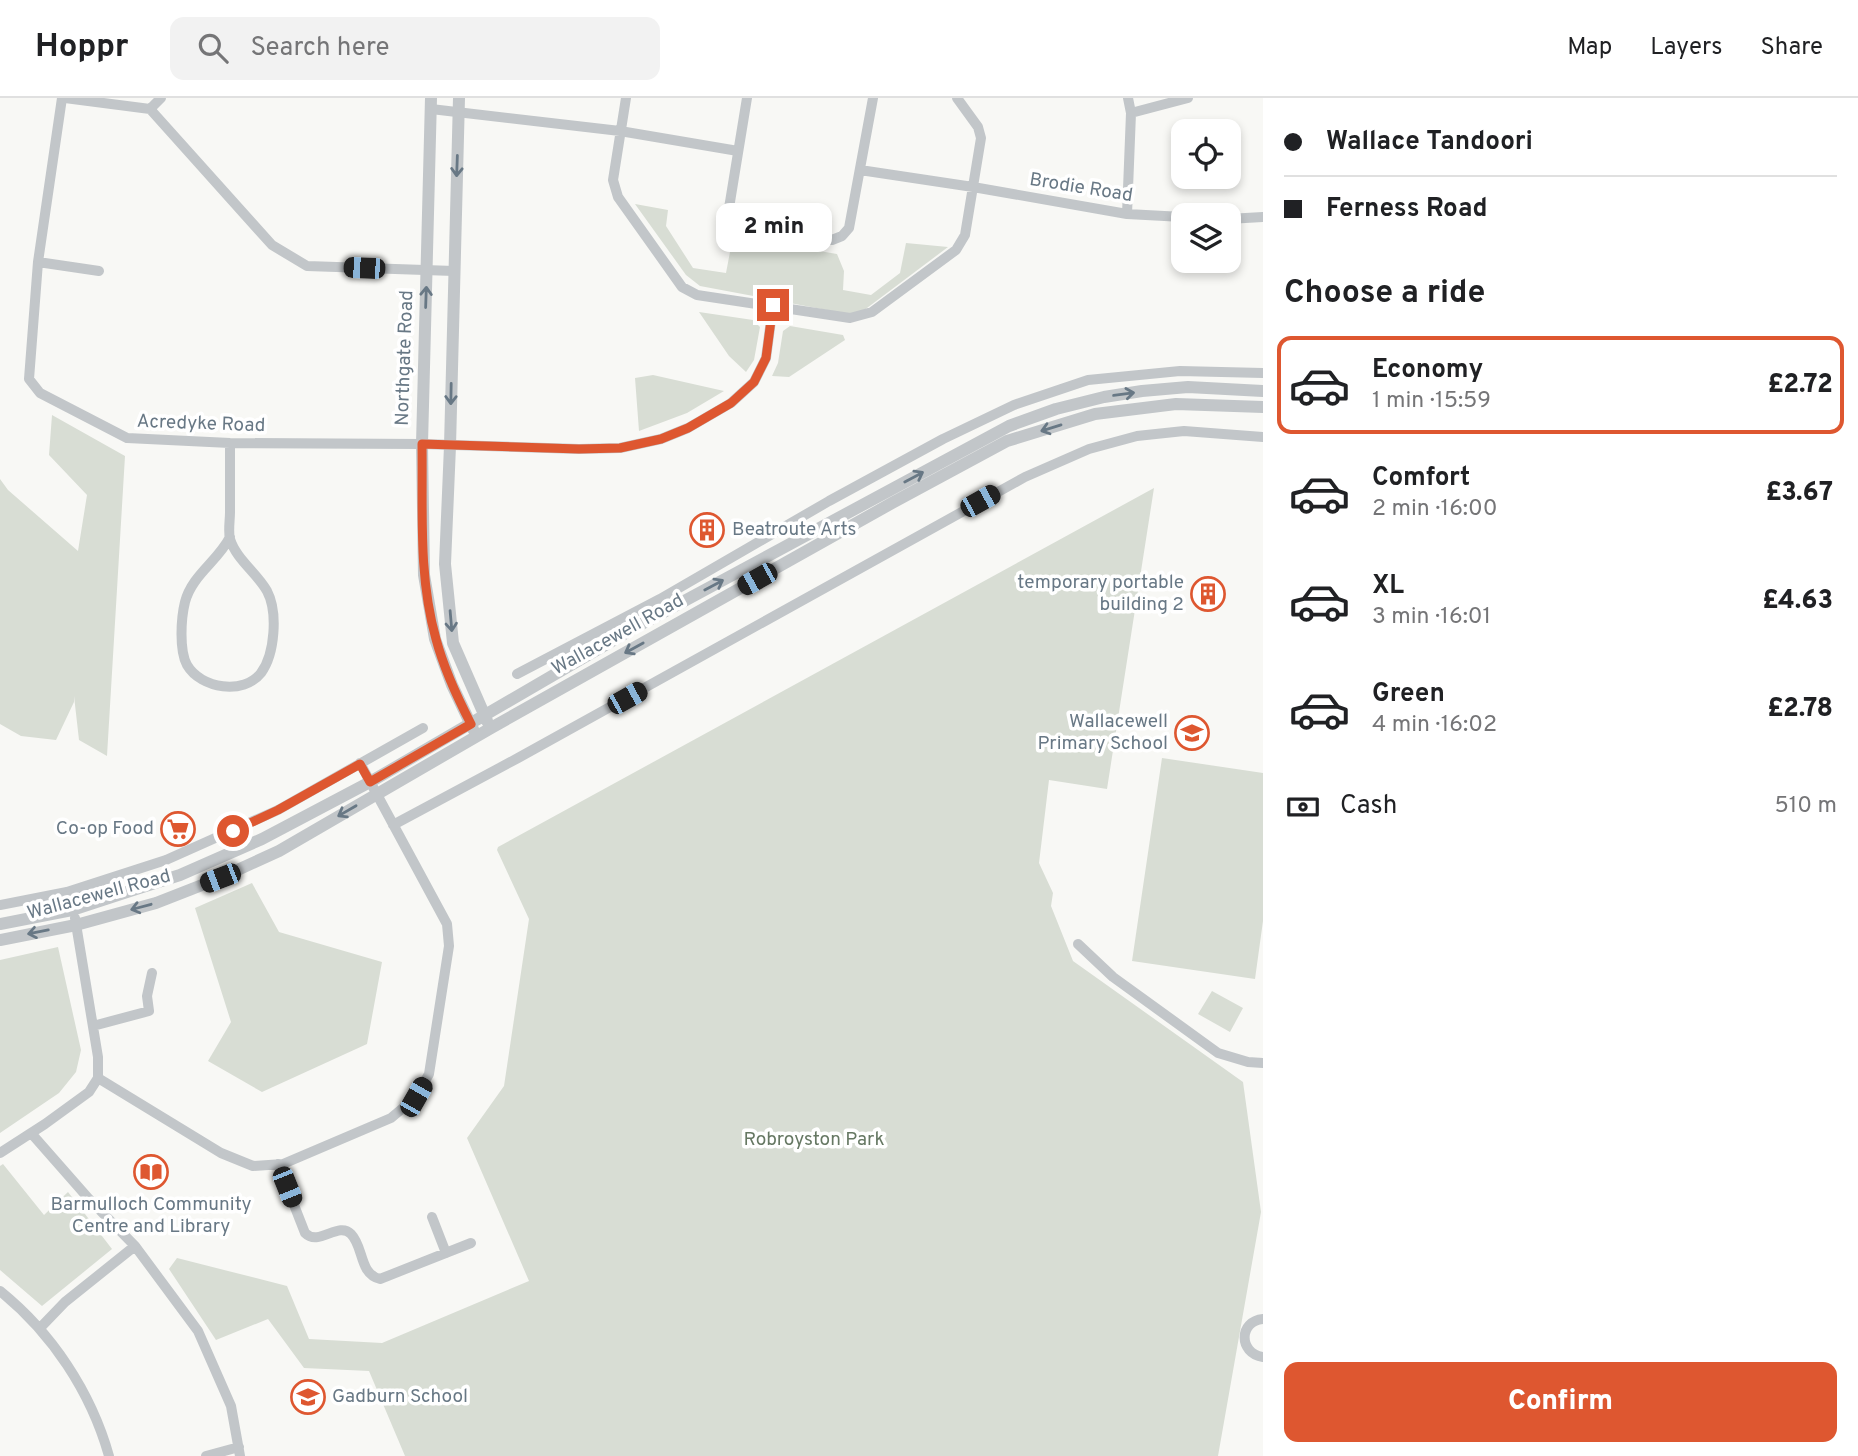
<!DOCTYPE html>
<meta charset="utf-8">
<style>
:root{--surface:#fff;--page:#f2f2f2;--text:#202124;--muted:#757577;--line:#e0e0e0;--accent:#de5730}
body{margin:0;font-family:Overpass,sans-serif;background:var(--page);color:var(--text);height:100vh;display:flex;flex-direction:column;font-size:26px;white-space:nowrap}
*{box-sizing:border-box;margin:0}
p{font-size:23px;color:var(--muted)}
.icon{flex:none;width:38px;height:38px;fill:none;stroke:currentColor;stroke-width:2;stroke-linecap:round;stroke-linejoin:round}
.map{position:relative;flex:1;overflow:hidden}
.panel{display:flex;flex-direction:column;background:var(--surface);width:595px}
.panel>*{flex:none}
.top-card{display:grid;align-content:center;height:154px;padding:0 21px;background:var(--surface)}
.fabs{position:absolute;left:1171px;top:21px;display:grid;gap:14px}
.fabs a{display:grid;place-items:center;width:70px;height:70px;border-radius:14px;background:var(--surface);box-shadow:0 4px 10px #0003;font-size:35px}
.end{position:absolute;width:32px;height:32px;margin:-16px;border:9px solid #de5730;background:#fff;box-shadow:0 0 0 4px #fff}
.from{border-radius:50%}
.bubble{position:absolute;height:49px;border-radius:14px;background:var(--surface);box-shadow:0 4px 10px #0003;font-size:23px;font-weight:800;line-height:49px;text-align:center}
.car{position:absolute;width:21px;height:42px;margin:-21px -10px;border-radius:9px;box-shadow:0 0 5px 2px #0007;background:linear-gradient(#222 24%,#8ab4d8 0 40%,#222 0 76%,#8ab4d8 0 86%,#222 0)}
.top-card b{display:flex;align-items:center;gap:24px;height:66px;font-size:26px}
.top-card b+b{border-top:2px solid var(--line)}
.top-card i{width:18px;height:18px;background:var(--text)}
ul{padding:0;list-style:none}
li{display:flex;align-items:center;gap:21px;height:98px;margin:0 14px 10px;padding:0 7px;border:4px solid transparent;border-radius:14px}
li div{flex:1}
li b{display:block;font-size:26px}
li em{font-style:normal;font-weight:800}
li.selected{border-color:var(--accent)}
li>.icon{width:63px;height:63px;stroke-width:1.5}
h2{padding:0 21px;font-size:32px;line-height:84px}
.pay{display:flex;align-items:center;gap:18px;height:77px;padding:0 21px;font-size:26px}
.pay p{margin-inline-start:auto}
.primary-button{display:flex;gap:14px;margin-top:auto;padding:14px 21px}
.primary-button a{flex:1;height:80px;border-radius:14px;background:var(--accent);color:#fff;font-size:28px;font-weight:800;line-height:80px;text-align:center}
header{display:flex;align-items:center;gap:42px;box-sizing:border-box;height:98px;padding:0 35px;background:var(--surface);border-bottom:2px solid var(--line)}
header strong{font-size:33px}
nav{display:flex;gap:38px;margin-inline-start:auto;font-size:24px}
.search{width:490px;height:63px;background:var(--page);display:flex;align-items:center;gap:18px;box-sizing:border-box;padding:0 24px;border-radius:14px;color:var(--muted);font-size:26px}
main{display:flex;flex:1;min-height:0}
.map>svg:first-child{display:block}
.green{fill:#d8ddd4}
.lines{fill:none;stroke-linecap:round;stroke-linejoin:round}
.minor{stroke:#c2c6c9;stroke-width:10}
.tertiary{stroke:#c2c6c9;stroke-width:12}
.oneway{stroke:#687885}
.route{stroke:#de5730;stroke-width:9}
.labels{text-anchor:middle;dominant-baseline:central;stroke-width:7;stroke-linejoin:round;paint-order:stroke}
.street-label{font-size:19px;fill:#687885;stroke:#fff}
.poi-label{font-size:19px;fill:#687885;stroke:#fff;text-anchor:end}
.park-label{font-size:19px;fill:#667863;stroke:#fff}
</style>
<header>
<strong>Hoppr</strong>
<div class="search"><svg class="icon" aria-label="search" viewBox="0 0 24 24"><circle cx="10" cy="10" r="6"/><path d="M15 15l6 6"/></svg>Search here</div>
<nav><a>Map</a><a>Layers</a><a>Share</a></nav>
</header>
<main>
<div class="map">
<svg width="1263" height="1358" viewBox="0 0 1263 1358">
<rect width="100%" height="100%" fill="#f8f8f5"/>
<path class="green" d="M 635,106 L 668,112 L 666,128 L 693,170 L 726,175 L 730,154 L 743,140 L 837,156 L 844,173 L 843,192 L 871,197 L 900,175 L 906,145 L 948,149 L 863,213 L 848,216 L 700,188 L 686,177 Z
M 699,214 L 753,222 L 760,229 L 754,262 L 746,274 L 729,258 Z
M 790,228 L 843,237 L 845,242 L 789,279 L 772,278 L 778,265 L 783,233 Z
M 653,277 L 724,293 L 687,315 L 639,333 L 635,280 Z
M 52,317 L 125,358 L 107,658 L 79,642 L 74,598 L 74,604 L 56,642 L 21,638 L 0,626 L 0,381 L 8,392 L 78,453 L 87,397 L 49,357 Z
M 1154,390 L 1107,691 L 1049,682 L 1039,765 L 1053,795 L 1051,808 L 1073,863 L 1243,984 L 1261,1114 L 1218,1358 L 405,1358 L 369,1273 L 304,1270 L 268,1221 L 216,1242 L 169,1171 L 177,1160 L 287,1188 L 309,1241 L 382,1245 L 529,1183 L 467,1040 L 504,988 L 529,821 L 497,752 L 498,749 Z
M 1162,660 L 1263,675 L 1263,823 L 1255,881 L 1132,863 Z
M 252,785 L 279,834 L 382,864 L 367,946 L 262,994 L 208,963 L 231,924 L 195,810 Z
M 58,849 L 81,952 L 76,974 L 59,995 L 0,1035 L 0,862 Z
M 1212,893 L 1243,910 L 1230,934 L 1198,916 Z
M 3,1066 L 44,1117 L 68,1094 L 112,1151 L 42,1208 L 0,1172 L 0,1068 Z"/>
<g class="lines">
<path class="minor" d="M 62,0 L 38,164 L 29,281 L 40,295 L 127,340 L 230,345 L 422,346 L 579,351 L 620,350 L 661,341 L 688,330 L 731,305 L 754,284 L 766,260 L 773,207
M 65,0 L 150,11
M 161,0 L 150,11 L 272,147 L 307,168 L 454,173
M 626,0 L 613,82 L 618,99 L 682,189 L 697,197 L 850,220 L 872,214 L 956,152 L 965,137 L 981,40 L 978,29 L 957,0
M 747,0 L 729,110 L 734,122 L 748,127 L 832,142 L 842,138 L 849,130 L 873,0
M 431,11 L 620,33 L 738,53
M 1131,15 L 1188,0
M 860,72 L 973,89 L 1127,116 L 1183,119
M 1127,116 L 1131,15 L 1128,0
M 1228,121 L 1263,119
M 38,164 L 99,173
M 230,345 C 230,368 230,391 230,414 C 230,423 228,433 230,441 C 236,461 257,475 267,493 C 278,514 275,556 261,575 C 244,597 201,591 187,567 C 179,552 181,520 185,504 C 192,477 218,463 230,439
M 517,576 L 660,501 L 829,403 L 943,341 L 1014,307 L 1088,282 L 1180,273 L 1263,275
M 393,727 L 518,660 L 1025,379 L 1089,351 L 1137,338 L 1184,333 L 1263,339
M 0,807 L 67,794 L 166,762 L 278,712 L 423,630
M 75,820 L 98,959 L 98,980
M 1078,846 L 1113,879 L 1218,955 L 1248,964 L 1263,965
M 93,928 L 149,913 L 147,898 L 152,875
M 98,980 L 221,1055 L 253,1068 L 283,1066 L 391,1020 L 416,999 L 429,976 L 449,848 L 447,826 L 360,665
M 31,1035 L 89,1101 L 135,1148 L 198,1233 L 231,1308 L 240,1358
M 0,1055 L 45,1026 L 89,994 L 98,980
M 278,1066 L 305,1135 C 319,1149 338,1123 351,1136 C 364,1149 359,1176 380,1181 L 471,1145
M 432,1119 L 446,1155
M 0,1193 C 52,1235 91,1294 109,1358
M 1263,1221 C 1239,1223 1238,1255 1263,1259
M 40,1230 L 65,1204 L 135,1148
M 206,1358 L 239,1349"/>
<path class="tertiary" d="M 431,0 L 422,346 L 424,477 L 435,541 L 452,587 L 473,631
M 459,0 L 450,348 L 445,466 L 453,545 L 487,623
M 0,826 L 72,812 L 133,792 L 180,777 L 262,741 L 370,684 L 636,529 L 1009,328 L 1056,311 L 1104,299 L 1142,293 L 1188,289 L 1263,293
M 0,842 L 76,827 L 156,805 L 220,780 L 279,753 L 491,630 L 892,405 L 1007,343 L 1095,316 L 1176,306 L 1263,309"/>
</g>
<defs><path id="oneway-shaft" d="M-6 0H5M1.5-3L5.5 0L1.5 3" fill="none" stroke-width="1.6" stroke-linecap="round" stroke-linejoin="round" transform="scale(1.75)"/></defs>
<g class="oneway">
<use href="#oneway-shaft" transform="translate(457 68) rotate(92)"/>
<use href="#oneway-shaft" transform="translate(426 199) rotate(-88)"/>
<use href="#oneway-shaft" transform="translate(451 296) rotate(91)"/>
<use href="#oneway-shaft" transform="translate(1124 296) rotate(-8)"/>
<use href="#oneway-shaft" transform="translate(1051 330) rotate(163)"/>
<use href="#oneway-shaft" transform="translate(914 379) rotate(-28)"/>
<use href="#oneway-shaft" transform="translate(714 487) rotate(-28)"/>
<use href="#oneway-shaft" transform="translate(451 523) rotate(85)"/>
<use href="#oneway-shaft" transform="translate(634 550) rotate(151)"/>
<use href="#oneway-shaft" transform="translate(347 713) rotate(150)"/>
<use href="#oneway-shaft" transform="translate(141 809) rotate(165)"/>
<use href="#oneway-shaft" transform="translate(38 834) rotate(169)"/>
</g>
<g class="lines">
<path class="route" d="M 233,733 L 278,712 L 360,666 L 370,684 L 471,626 C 457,599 444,571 436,541 C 418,478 423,411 422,346 L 579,351 L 620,350 L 661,341 L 688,330 L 731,305 L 754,284 L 766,260 L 773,207"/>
</g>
<defs>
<g id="building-ring" transform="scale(1.75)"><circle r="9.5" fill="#fff" stroke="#de5730" stroke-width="1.5"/><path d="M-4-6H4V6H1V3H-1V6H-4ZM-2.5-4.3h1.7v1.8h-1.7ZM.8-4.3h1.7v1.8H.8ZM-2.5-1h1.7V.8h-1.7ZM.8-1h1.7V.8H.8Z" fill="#de5730"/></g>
<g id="school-ring" transform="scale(1.75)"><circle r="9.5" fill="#fff" stroke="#de5730" stroke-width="1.5"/><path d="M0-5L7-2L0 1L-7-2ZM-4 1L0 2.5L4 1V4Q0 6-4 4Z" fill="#de5730"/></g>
<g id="supermarket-ring" transform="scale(1.75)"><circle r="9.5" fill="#fff" stroke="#de5730" stroke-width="1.5"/><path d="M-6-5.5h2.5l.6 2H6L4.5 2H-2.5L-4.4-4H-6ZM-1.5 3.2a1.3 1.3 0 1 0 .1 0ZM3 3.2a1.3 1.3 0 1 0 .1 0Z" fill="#de5730"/></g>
<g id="library-ring" transform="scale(1.75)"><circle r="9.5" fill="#fff" stroke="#de5730" stroke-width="1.5"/><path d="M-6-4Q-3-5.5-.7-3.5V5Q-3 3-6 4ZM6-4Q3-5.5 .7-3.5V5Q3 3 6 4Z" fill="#de5730"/></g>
</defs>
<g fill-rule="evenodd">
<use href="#building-ring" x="707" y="432"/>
<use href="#building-ring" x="1208" y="496"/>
<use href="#school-ring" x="1192" y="635"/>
<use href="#supermarket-ring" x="178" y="731"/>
<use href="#library-ring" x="151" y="1074"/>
<use href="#school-ring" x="308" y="1299"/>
</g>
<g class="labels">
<g class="street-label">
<text transform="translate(1081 90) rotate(9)">Brodie Road</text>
<text transform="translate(405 260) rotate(-88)">Northgate Road</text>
<text transform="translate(201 326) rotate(2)">Acredyke Road</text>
<text transform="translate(618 537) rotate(-29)">Wallacewell Road</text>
<text transform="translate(99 797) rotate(-15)">Wallacewell Road</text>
</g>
<g class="poi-label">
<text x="732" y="432" text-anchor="start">Beatroute Arts</text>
<text x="1184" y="485">temporary portable<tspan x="1184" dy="22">building 2</tspan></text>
<text x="1168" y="624">Wallacewell<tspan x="1168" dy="22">Primary School</tspan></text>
<text x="154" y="731">Co-op Food</text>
<text x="151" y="1107" text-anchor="middle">Barmulloch Community<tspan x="151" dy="22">Centre and Library</tspan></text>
<text x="332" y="1299" text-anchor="start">Gadburn School</text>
</g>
<g class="park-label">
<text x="814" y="1042">Robroyston Park</text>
</g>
</g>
</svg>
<div class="fabs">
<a><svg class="icon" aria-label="locate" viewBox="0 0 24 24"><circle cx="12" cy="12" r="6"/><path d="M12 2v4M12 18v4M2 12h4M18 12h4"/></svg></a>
<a><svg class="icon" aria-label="layers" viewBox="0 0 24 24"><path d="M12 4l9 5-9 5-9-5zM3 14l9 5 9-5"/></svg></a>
</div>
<i class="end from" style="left:233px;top:733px"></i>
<i class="end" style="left:773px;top:207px"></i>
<div class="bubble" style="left:716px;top:105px;width:116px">2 min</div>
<i class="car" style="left:364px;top:170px;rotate:272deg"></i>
<i class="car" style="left:980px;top:403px;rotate:61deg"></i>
<i class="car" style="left:757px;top:481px;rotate:241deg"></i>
<i class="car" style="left:627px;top:600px;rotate:61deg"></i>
<i class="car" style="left:220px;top:780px;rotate:249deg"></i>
<i class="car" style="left:416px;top:999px;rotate:30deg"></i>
<i class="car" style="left:287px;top:1089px;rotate:158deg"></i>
</div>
<section class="panel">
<div class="top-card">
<b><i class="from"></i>Wallace Tandoori</b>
<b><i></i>Ferness Road</b>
</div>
<h2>Choose a ride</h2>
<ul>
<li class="selected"><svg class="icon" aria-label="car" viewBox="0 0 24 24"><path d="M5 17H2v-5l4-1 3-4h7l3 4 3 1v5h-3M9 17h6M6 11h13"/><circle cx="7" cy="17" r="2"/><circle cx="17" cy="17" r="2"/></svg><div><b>Economy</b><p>1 min · 15:59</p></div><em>£2.72</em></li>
<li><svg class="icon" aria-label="car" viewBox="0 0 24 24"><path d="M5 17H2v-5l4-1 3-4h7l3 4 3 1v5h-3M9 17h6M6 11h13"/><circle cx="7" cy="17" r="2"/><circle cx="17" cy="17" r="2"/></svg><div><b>Comfort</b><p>2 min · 16:00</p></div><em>£3.67</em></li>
<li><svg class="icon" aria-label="car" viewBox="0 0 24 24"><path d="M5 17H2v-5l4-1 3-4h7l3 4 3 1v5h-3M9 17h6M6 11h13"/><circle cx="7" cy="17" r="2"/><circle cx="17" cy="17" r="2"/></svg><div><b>XL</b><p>3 min · 16:01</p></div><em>£4.63</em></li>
<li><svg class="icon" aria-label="car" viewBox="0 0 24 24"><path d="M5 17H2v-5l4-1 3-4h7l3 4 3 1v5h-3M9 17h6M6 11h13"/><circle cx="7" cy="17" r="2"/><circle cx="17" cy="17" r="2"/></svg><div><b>Green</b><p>4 min · 16:02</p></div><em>£2.78</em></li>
</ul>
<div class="pay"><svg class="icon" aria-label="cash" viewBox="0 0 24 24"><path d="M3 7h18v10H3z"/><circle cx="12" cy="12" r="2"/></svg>Cash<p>510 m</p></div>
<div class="primary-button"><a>Confirm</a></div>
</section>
</main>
